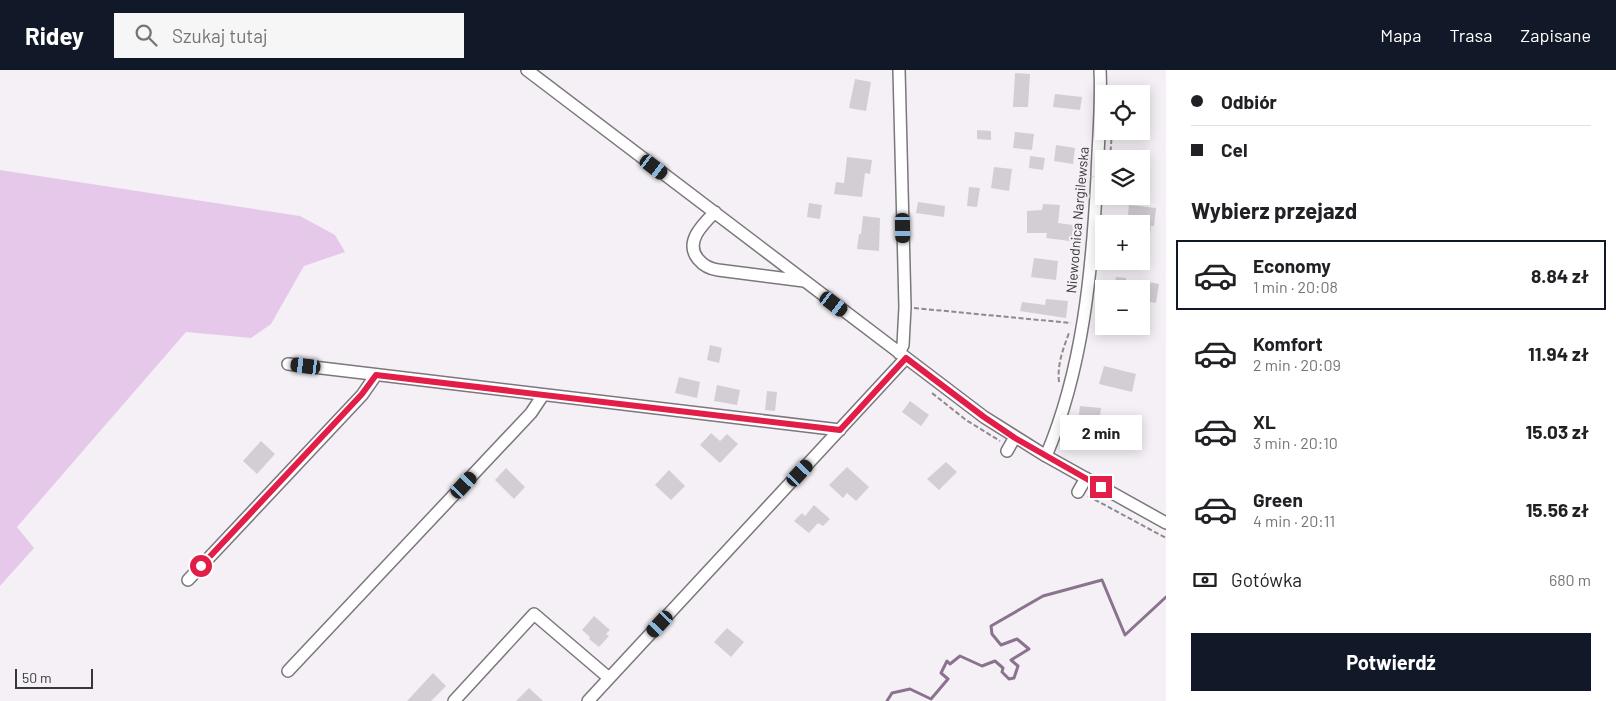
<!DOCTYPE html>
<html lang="pl">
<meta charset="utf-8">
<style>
:root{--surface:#fff;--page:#f6f6f6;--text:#202124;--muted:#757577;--line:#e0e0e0;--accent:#111827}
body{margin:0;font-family:Barlow,sans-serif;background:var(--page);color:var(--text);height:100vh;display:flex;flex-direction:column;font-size:19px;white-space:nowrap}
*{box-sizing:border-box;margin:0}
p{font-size:16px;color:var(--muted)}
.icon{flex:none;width:28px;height:28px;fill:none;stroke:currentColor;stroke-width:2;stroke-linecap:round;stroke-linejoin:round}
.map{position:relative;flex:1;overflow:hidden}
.details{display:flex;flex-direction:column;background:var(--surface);width:450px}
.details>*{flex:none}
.hud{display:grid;align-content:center;height:110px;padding:0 25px;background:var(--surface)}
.buttons{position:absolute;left:1095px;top:15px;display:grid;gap:10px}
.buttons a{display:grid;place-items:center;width:55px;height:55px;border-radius:0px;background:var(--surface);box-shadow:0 2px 12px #0003;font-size:25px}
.scale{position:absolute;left:15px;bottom:12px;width:78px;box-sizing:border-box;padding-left:5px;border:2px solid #383639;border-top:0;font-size:14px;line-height:18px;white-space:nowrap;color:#383639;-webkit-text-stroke:4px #f4f0f5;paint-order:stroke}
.end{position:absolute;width:22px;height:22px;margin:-11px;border:6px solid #e11d48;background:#fff;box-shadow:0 0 0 2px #fff}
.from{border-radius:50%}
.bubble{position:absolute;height:35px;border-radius:0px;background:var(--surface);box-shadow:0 2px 12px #0003;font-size:16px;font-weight:700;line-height:35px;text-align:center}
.car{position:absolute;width:15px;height:30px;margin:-15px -8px;border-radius:6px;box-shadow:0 0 4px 1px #0007;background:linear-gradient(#222 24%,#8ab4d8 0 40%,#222 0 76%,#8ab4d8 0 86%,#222 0)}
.hud b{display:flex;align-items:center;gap:18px;height:48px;font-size:19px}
.hud b+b{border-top:1px solid var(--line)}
.hud i{width:12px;height:12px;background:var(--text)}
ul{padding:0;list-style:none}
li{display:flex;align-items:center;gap:15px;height:70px;margin:0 10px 8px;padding:0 15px;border:2px solid transparent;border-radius:0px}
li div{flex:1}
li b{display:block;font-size:19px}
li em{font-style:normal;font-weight:700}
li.on{border-color:var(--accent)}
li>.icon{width:45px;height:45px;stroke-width:1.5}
h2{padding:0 25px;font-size:22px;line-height:60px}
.pay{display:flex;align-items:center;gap:12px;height:55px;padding:0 25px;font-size:19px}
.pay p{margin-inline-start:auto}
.button{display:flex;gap:10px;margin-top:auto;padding:10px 25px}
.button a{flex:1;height:58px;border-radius:0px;background:var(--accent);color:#fff;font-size:20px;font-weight:700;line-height:58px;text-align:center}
header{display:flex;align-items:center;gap:30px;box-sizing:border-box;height:70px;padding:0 25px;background:var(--accent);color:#fff}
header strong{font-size:24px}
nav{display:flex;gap:28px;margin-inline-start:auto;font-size:18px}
.search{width:350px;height:45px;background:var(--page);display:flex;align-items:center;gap:12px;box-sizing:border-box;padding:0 18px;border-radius:0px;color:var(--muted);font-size:19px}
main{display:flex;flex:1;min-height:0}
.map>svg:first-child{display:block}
.green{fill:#e6c8eb}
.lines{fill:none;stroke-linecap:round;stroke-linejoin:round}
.stream{stroke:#8b738f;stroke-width:3}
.building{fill:#d3ced4}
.minor-casing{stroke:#7b777c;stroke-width:14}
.path{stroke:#8d8a8e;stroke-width:2;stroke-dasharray:5 2.5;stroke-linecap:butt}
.minor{stroke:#fff;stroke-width:11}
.route{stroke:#e11d48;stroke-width:6}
.labels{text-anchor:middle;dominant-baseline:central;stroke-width:4.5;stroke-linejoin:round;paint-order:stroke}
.street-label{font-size:14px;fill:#383639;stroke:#f4f0f5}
</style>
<header>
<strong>Ridey</strong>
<div class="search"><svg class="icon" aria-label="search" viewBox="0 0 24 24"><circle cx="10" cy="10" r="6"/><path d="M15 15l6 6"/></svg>Szukaj tutaj</div>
<nav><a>Mapa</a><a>Trasa</a><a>Zapisane</a></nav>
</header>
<main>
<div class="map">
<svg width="1166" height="631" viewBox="0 0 1166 631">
<rect width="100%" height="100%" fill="#f4f0f5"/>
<path class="green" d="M 0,100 L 300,146 L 335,165 L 345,182 L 304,196 L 271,254 L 251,268 L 186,262 L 17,457 L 34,478 L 0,516 Z"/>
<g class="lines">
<path class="stream" d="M 887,631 L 892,623 L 910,619 L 931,629 L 948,609 L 941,603 L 947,591 L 950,594 L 960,586 L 982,596 L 995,591 L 1003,598 L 1002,602 L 1009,609 L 1014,608 L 1018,596 L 1011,590 L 1029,579 L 1017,569 L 1001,575 L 992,564 L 991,556 L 1043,526 L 1102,510 L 1125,565 L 1166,527"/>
</g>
<path class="building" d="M 1015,3 L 1030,4 L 1028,37 L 1013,37 Z
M 855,9 L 871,12 L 866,41 L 849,38 Z
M 1055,24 L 1082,27 L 1080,40 L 1053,37 Z
M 977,60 L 991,61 L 991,70 L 977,69 Z
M 1015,62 L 1034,64 L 1032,80 L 1013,78 Z
M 1056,75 L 1075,78 L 1073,94 L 1054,91 Z
M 1030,86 L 1045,88 L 1043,100 L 1029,98 Z
M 847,87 L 872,90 L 870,104 L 865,103 L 862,127 L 834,124 L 836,112 L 844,113 Z
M 994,97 L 1012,99 L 1009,121 L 991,118 Z
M 969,117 L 980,118 L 977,137 L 967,136 Z
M 918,132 L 945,136 L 944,147 L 916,143 Z
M 809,133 L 822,135 L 820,149 L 807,147 Z
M 1043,134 L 1060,135 L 1058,153 L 1080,156 L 1078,172 L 1046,168 L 1047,163 L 1027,163 L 1027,141 L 1042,140 Z
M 1129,135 L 1156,138 L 1154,156 L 1151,156 L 1147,193 L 1141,193 L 1141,154 L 1127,153 Z
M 863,146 L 880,148 L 879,181 L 857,179 L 859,164 L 861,164 Z
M 1034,188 L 1058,191 L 1056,210 L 1031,207 Z
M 1116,207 L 1126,208 L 1126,212 L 1137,219 L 1114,219 Z
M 1149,212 L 1159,214 L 1156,233 L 1144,231 L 1147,216 L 1149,216 Z
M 1046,229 L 1068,231 L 1066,248 L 1020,241 L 1022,232 L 1045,235 Z
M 1102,256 L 1129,256 L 1128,265 L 1102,262 Z
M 710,275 L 722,278 L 719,293 L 707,290 Z
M 1104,296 L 1136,304 L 1132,322 L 1099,314 Z
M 679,307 L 700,312 L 697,328 L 675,323 Z
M 717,315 L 740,320 L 737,335 L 714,331 Z
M 767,321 L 777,322 L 775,341 L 765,340 Z
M 910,331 L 929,345 L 921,356 L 902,342 Z
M 1080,336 L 1101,338 L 1098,363 L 1077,361 Z
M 711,363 L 720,371 L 727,364 L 738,374 L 720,393 L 700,375 Z
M 261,371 L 275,384 L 257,404 L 243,391 Z
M 946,392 L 957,402 L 939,420 L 927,409 Z
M 847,397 L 869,417 L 856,431 L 847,423 L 843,428 L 829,415 Z
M 506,398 L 525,417 L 514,429 L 495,410 Z
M 669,400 L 685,416 L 671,430 L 655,415 Z
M 814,435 L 830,449 L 823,456 L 818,453 L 809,463 L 794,451 L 802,443 L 805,446 Z
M 594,546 L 610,560 L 606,564 L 609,566 L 599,577 L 589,569 L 590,567 L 582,560 Z
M 727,558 L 744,572 L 731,587 L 714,572 Z
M 433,603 L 446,616 L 431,631 L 407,631 Z
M 529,618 L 543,631 L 516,631 Z"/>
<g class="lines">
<g class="minor-casing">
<path id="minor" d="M 527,0 L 984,347 L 1046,386 L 1166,453
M 715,142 C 703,154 684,172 698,189 C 703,195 710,199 718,200 L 804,211
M 899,283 L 903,275 L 905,237 L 899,0
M 288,294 L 840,360
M 1007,381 L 1015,367
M 1046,386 C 1083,299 1092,201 1097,107 C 1098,71 1102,35 1100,0
M 1078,422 L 1086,408
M 188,510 L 362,325 L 376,305
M 288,601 L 531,343 L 543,325
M 454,631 L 534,544 L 609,608
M 588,631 L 906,288"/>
</g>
<path class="path" d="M 1110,89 L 1112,61
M 914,238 L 1071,253
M 1059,312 C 1057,295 1063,279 1069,263
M 932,323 L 966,350 L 1000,371
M 1088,426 L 1166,468"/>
<use href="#minor" class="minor"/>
</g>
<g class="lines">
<path class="route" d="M 201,496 L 362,324 L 376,305 L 840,360 L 906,288 L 984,347 L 1015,368 L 1101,417"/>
</g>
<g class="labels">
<g class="street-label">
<text transform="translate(1077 150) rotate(-85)">Niewodnica Nargilewska</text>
</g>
</g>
</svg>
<div class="buttons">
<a><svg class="icon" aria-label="locate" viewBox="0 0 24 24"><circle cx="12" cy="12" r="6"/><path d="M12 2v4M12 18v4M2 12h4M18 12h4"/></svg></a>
<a><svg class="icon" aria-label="layers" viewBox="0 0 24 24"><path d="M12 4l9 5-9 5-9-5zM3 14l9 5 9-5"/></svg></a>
<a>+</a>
<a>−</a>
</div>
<div class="scale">50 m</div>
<i class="end from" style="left:201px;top:496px"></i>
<i class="end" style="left:1101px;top:417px"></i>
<div class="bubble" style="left:1060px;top:345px;width:82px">2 min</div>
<i class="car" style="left:654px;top:97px;rotate:127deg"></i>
<i class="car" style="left:903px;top:158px;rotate:179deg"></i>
<i class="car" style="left:834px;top:234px;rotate:127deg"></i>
<i class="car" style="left:306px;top:296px;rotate:277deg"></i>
<i class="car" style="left:800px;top:403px;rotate:43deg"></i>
<i class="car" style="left:464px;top:415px;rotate:43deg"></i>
<i class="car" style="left:660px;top:554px;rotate:223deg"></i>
</div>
<section class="details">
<div class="hud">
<b><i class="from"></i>Odbiór</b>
<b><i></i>Cel</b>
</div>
<h2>Wybierz przejazd</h2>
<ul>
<li class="on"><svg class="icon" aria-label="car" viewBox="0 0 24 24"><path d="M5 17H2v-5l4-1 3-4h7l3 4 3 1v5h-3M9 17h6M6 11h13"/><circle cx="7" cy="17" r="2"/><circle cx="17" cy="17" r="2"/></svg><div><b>Economy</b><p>1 min · 20:08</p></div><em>8.84 zł</em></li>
<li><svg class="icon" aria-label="car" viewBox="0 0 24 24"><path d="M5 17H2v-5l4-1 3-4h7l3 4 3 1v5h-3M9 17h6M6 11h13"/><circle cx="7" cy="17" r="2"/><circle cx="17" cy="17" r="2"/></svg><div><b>Komfort</b><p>2 min · 20:09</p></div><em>11.94 zł</em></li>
<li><svg class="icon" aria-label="car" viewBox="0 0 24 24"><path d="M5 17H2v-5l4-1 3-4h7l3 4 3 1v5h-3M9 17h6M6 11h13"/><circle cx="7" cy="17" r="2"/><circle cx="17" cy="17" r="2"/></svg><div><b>XL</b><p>3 min · 20:10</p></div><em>15.03 zł</em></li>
<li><svg class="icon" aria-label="car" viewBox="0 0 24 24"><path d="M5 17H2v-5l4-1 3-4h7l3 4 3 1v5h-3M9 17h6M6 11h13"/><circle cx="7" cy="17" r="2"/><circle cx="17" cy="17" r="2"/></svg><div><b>Green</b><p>4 min · 20:11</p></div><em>15.56 zł</em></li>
</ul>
<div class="pay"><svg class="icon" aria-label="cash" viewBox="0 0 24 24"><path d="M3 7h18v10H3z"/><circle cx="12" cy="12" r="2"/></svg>Gotówka<p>680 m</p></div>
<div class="button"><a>Potwierdź</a></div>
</section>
</main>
